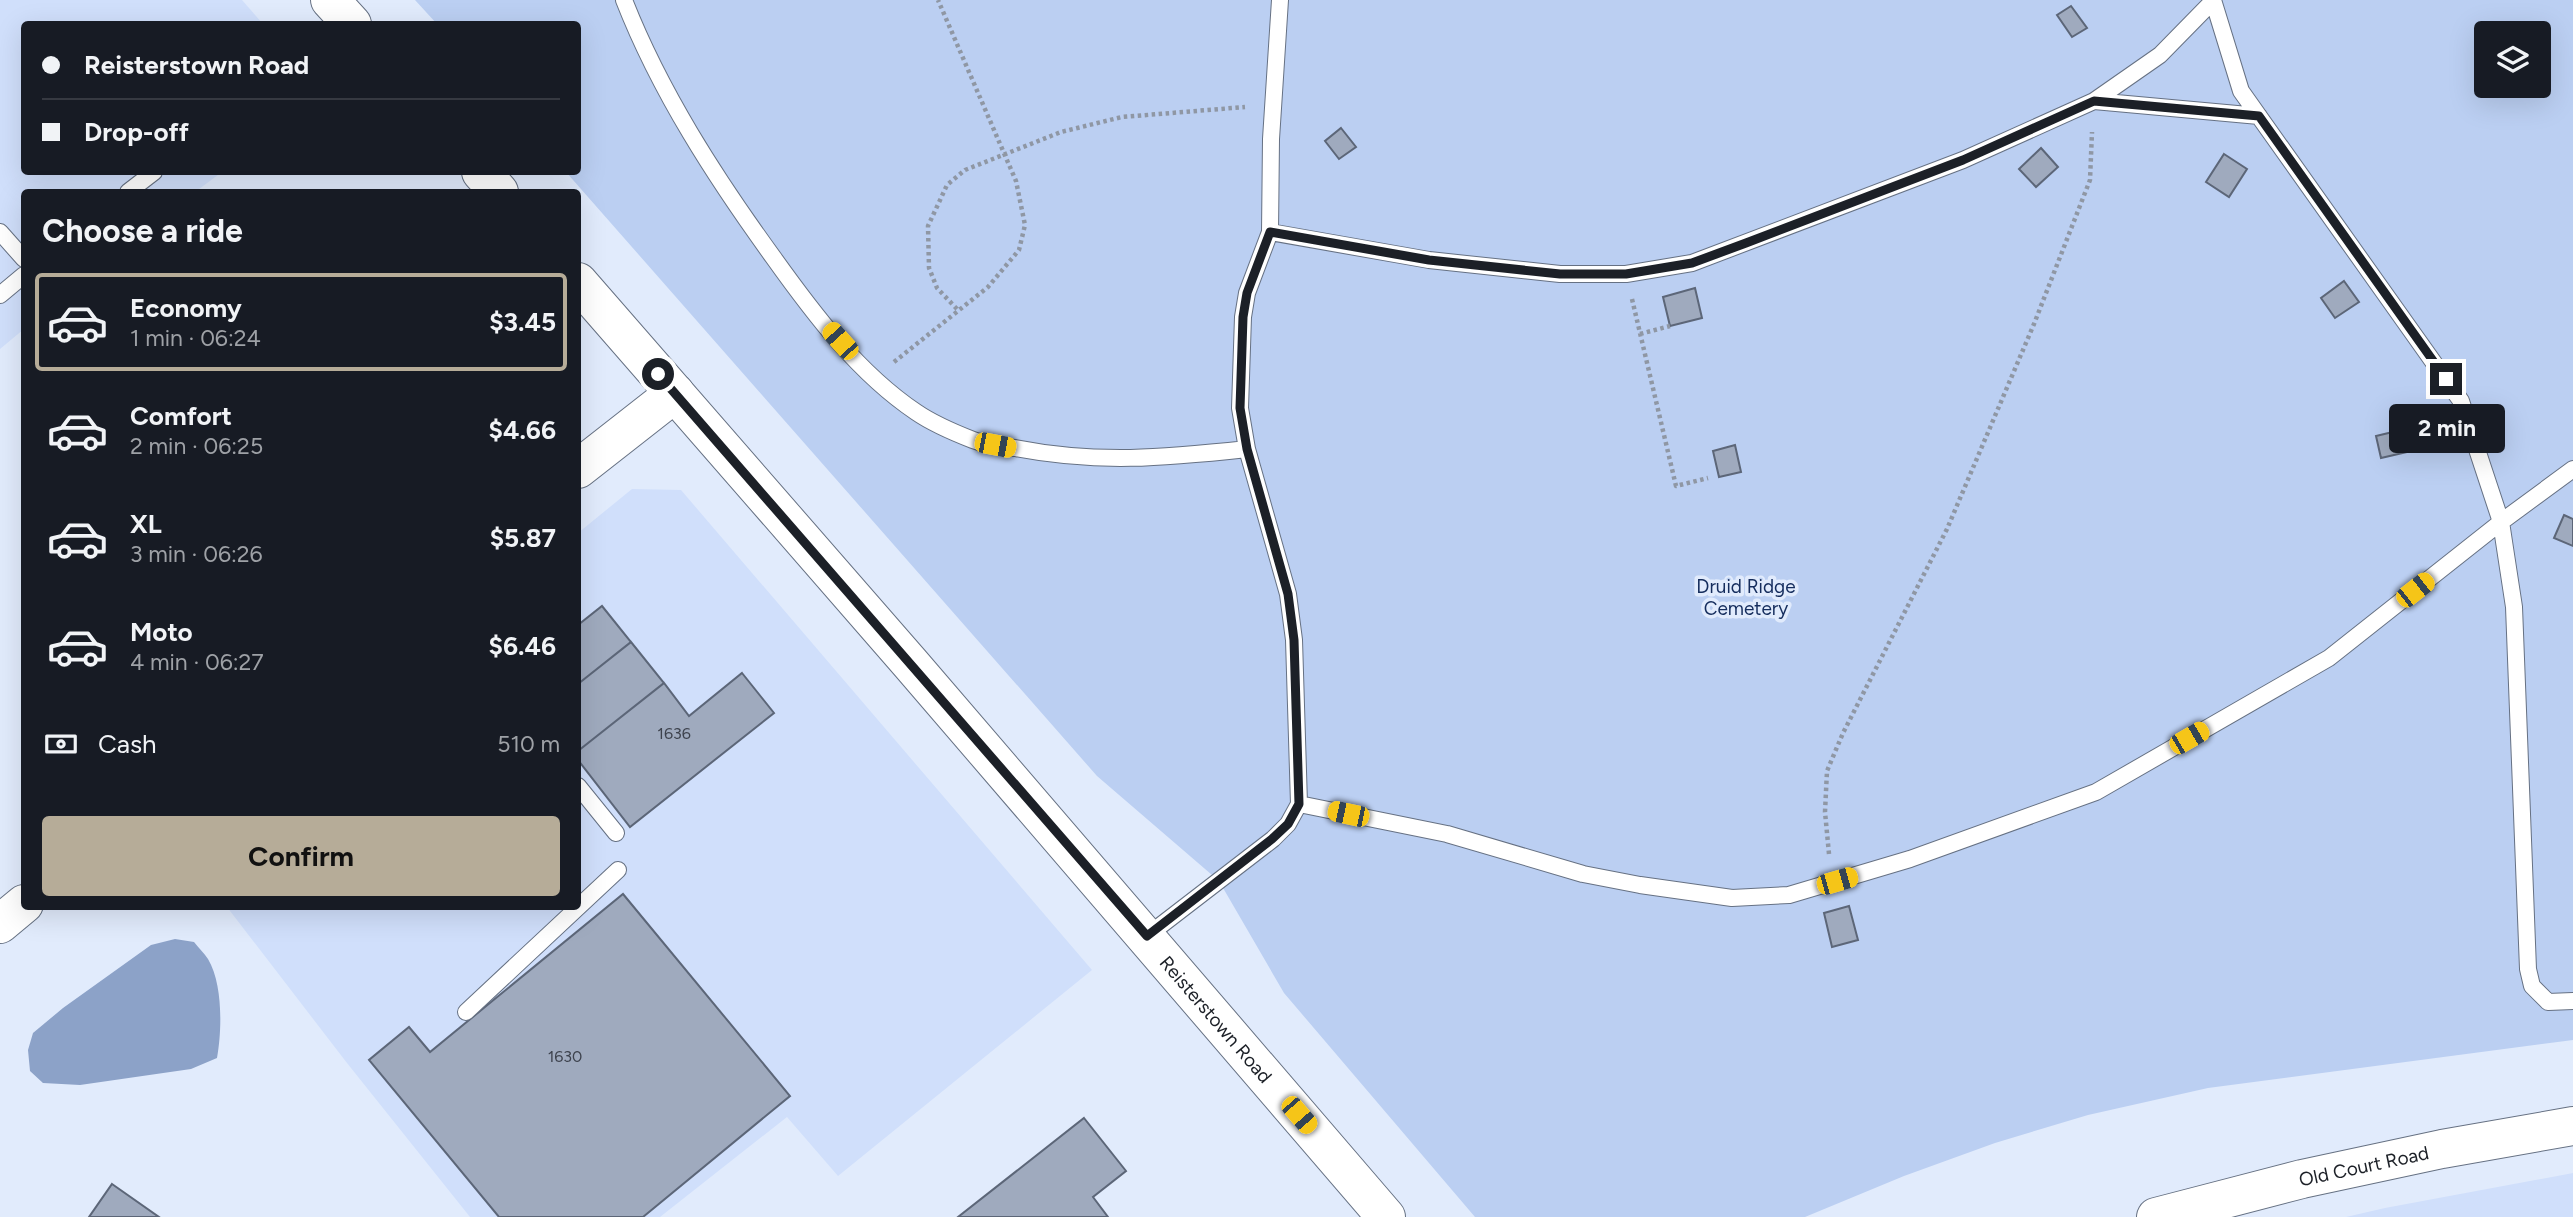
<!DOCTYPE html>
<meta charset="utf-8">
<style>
:root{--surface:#171b24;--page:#242831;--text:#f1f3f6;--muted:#9ea1a6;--line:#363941;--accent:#b6ac98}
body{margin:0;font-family:Figtree,sans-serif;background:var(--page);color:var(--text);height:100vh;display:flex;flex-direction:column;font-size:26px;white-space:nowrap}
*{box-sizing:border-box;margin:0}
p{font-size:23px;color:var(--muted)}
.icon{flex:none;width:38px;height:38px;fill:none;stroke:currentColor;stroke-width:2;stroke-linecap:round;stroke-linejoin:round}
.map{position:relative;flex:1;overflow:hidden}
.side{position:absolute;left:21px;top:189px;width:560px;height:721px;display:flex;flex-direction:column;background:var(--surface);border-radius:7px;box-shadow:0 7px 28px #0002}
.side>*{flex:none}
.guide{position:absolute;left:21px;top:21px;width:560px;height:154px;border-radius:7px;box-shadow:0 7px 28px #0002;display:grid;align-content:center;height:154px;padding:0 21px;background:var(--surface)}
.controls{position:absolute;left:2474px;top:21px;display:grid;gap:14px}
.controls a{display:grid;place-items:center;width:77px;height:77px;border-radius:7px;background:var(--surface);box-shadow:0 7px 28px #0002;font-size:35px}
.end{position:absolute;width:32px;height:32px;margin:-16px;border:9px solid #1c2027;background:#fff;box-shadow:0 0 0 4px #fff}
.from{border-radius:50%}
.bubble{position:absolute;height:49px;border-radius:7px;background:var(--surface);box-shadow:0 7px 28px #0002;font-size:23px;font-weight:700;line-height:49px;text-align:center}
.car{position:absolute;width:21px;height:42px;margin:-21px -10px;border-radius:9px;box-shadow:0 0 5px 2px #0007;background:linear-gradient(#f5c518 24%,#345 0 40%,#f5c518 0 76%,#345 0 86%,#f5c518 0)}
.guide b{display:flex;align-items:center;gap:24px;height:66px;font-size:26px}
.guide b+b{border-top:2px solid var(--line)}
.guide i{width:18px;height:18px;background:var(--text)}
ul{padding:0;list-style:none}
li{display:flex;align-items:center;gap:21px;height:98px;margin:0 14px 10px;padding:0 7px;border:4px solid transparent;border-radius:7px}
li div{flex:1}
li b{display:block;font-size:26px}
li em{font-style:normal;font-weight:700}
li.selected{border-color:var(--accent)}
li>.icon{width:63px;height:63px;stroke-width:1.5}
h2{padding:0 21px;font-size:32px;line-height:84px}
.pay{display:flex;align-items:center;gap:18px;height:77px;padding:0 21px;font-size:26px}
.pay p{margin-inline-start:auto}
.button{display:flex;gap:14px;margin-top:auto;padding:14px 21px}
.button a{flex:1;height:80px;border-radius:7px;background:var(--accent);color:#111;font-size:28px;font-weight:700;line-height:80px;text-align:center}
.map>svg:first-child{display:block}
.built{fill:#d0dffb}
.green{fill:#bbcff2;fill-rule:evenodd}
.water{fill:#8ca2c8}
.building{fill:#9faabe;stroke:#5c6678;stroke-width:2}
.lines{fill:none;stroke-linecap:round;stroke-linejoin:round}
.service-casing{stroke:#667183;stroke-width:18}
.tertiary-casing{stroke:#667183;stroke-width:40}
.secondary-casing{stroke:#667183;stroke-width:40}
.primary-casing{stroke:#667183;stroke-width:40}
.path{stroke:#8f97a4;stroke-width:4.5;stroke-dasharray:3.5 3.5;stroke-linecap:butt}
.service{stroke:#fff;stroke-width:16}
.tertiary{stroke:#fff;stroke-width:38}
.secondary{stroke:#fff;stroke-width:38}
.primary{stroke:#fff;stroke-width:38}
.route{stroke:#1c2027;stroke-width:9}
.labels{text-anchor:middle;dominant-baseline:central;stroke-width:7;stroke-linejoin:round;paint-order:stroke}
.number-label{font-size:16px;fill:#3d424d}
.park-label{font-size:19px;fill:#152d5d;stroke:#e1ebfc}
.street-label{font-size:19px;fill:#1c2027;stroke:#e1ebfc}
</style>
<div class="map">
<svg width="2573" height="1217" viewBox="0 0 2573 1217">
<rect width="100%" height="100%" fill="#e1ebfc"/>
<path class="built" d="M 0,0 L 242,0 L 263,24 L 24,24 L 24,172 L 222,172 L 195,192 L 24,192 L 24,329 L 0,349 Z
M 632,489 L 681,490 L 1092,970 L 838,1176 L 787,1117 L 660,1217 L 470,1217 L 347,1063 L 227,907 L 578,906 L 578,533 Z
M 2573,1173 L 2573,1217 L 2346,1217 L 2385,1208 Z"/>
<path class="green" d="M 415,0 L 2573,0 L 2573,1040 L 2208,1088 L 2088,1115 L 1995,1143 L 1904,1176 L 1805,1217 L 1475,1217 L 1284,993 L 1219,881 L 1097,776 L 566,172 L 578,172 L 578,24 L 437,24 ZM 2487,33 L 2539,33 L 2539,86 L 2487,86 Z"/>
<path class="water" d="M 175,939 L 194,942 C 198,947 204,953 208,959 C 223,984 222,1030 217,1058 L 191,1069 L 80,1085 L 43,1083 L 30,1071 L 28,1050 L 33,1033 L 63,1008 L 151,945 Z"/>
<path class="building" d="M 2071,6 L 2087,28 L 2072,37 L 2057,15 Z
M 1341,128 L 1356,147 L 1339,159 L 1325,141 Z
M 2041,148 L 2058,167 L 2036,187 L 2019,169 Z
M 2224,154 L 2247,169 L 2229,197 L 2206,182 Z
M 2344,281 L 2359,302 L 2335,318 L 2321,298 Z
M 1695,288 L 1702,318 L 1670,326 L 1663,297 Z
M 2401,430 L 2407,452 L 2381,458 L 2376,436 Z
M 1735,445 L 1741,472 L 1719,477 L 1713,451 Z
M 2564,515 L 2573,519 L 2573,546 L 2554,538 Z
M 602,606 L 631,642 L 578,684 L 578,625 Z
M 631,642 L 664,683 L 578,751 L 578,684 Z
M 742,673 L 774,713 L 630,827 L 578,760 L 578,751 L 664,683 L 689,716 Z
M 623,894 L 790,1096 L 643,1217 L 499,1217 L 369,1060 L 409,1027 L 430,1052 Z
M 1849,906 L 1858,940 L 1832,947 L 1824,913 Z
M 1084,1118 L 1126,1171 L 1093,1197 L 1108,1217 L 958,1217 Z
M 112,1184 L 159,1217 L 89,1217 Z"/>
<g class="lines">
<g class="service-casing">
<path id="service" d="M 624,0 C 660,92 715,177 773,257 C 813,313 858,373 916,412 C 932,423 955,433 973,440 C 986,445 1001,446 1015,448 C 1097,464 1164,458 1247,449
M 2213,0 L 2241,91 L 2461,401 L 2501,522 L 2514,607 L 2528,969 L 2532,986 L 2548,1002 L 2573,1001
M 2094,101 L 2259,116
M 128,192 L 154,172
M 0,232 L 24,259
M 1270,232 L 1429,260 L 1560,274 L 1626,274 L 1692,263 L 1963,160 L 2094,101 L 2160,55 L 2213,1
M 0,295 L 24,275
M 578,786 L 616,833
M 1299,804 L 1447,834 L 1583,874 L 1640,885 L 1732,898 L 1789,895 L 1910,859 L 2096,792 L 2329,658 L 2501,522 L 2573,469
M 1147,936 L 1273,839 L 1288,824 L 1299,804 L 1294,640 L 1288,594 L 1247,449 L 1240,408 L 1243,317 L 1247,293 L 1270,232 L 1271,139 L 1280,0
M 466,1012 L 618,870"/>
</g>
<g class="tertiary-casing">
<path id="tertiary" d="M 578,469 L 675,393
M 0,924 L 24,904"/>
</g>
<g class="secondary-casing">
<g id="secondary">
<path id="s1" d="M 2156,1217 L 2302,1179 L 2442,1149 L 2573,1126"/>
</g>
</g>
<g class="primary-casing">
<g id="primary">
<path d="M 330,0 L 352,24"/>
<path d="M 481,172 L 499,192"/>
<path id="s2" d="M 578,282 L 910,663 L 1386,1217"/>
</g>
</g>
<path class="path" d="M 1632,299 L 1676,486 L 1708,478
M 957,309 L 937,288 L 929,268 L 928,226 L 947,185 L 965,170 L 1061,132 L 1122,117 L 1245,107
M 1640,334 L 1670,326
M 894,362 L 988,287 L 1019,250 L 1025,225 L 1016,181 L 938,0
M 1829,854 L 1825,812 L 1827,771 L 1843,733 L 1947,529 L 2034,324 L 2090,180 L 2092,132"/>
<use href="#service" class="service"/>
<use href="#tertiary" class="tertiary"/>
<use href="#secondary" class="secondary"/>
<use href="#primary" class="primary"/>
</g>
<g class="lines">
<path class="route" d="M 658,374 L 1147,936 L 1272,839 L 1288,824 L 1299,804 L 1294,640 L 1288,594 L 1247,449 L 1240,408 L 1243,317 L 1247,293 L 1270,232 L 1429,260 L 1560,274 L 1626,274 L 1692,263 L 1746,243 L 1963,160 L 2094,101 L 2259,116 L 2446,379"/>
</g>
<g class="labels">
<g class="number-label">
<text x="674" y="733">1636</text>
<text x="565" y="1056">1630</text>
</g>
<g class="park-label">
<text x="1746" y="586">Druid Ridge<tspan x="1746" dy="22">Cemetery</tspan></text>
</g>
<g class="street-label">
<text stroke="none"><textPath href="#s2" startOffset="975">Reisterstown Road</textPath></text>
<text stroke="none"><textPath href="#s1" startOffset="214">Old Court Road</textPath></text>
</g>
</g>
</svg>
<div class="controls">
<a><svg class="icon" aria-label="layers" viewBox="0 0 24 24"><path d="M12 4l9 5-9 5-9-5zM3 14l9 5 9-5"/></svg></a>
</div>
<i class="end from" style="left:658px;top:374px"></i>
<i class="end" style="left:2446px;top:379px"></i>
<div class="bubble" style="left:2389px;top:404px;width:116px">2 min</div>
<i class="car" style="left:840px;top:341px;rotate:318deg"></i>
<i class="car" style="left:995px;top:445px;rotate:101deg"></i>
<i class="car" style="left:2415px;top:590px;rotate:52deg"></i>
<i class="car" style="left:2189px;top:738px;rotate:60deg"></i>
<i class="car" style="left:1348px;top:814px;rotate:282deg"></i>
<i class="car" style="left:1837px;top:881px;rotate:74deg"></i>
<i class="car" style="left:1299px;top:1115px;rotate:139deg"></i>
<div class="guide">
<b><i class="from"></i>Reisterstown Road</b>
<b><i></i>Drop-off</b>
</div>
<section class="side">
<h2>Choose a ride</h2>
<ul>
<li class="selected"><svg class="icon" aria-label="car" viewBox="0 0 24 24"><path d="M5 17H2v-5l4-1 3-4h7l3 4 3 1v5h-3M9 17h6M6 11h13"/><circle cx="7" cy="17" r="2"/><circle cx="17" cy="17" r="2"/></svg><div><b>Economy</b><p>1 min · 06:24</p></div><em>$3.45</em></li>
<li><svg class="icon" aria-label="car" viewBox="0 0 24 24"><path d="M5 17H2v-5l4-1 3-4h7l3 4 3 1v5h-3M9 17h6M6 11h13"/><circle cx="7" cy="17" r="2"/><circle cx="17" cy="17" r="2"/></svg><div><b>Comfort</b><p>2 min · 06:25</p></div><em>$4.66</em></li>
<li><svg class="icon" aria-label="car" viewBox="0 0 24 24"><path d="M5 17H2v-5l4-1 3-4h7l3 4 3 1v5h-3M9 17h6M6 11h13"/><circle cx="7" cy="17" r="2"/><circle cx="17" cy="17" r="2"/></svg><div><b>XL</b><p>3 min · 06:26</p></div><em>$5.87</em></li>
<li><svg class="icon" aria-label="car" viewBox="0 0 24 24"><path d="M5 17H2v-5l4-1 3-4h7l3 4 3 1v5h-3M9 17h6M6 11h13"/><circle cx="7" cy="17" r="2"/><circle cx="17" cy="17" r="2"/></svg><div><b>Moto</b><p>4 min · 06:27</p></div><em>$6.46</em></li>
</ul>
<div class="pay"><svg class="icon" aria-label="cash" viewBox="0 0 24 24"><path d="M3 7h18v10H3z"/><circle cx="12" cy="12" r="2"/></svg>Cash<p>510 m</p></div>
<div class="button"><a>Confirm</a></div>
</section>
</div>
